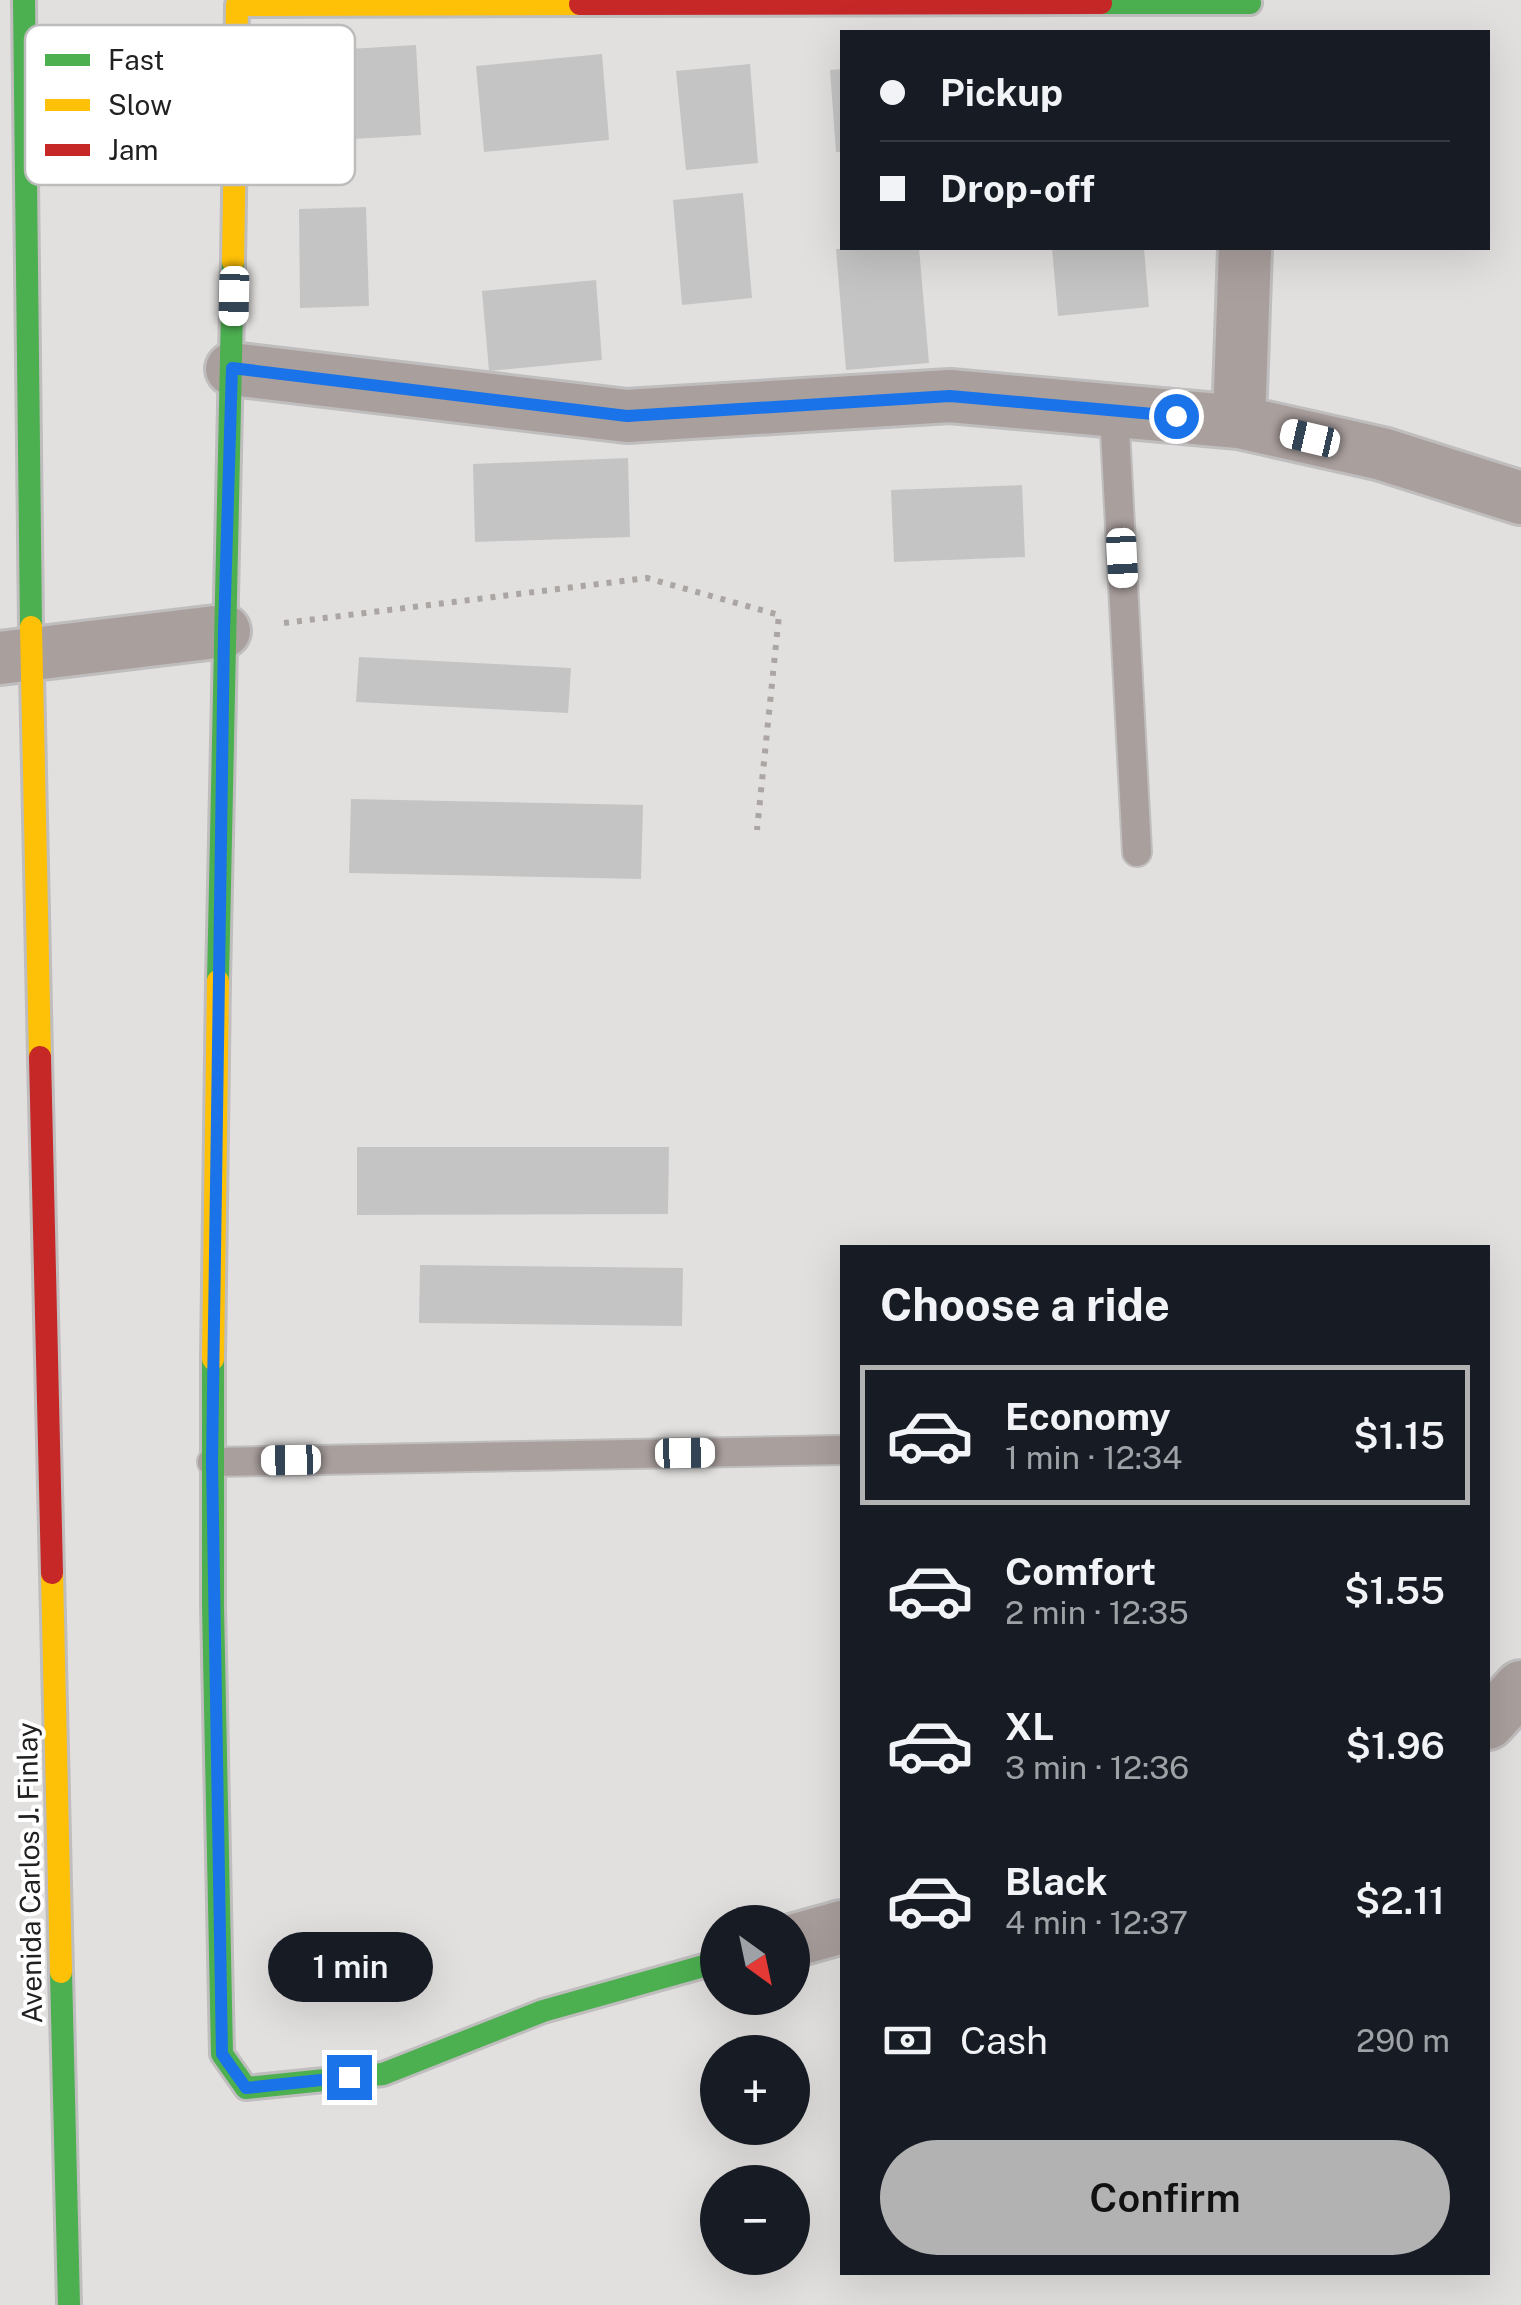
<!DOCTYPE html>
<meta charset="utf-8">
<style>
:root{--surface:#171b24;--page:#242831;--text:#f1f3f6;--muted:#9ea1a6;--line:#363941;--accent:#b2b2b3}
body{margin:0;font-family:"Public Sans",sans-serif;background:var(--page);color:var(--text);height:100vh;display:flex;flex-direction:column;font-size:38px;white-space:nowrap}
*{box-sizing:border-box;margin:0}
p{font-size:32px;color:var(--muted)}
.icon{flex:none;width:55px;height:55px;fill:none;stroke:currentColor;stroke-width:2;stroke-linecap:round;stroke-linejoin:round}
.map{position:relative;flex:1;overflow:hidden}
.panel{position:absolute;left:840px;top:1245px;width:650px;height:1030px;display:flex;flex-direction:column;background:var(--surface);border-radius:0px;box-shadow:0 10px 40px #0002}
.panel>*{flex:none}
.top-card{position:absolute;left:840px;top:30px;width:650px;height:220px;border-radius:0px;box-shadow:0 10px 40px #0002;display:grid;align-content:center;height:220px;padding:0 40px;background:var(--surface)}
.needle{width:65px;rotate:147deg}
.controls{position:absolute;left:700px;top:1905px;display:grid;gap:20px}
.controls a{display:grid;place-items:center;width:110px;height:110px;border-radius:50%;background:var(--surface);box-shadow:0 10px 40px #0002;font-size:50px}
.end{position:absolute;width:45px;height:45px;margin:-22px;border:12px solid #1a73e8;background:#fff;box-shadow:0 0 0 5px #fff}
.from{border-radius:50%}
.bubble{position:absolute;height:70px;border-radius:35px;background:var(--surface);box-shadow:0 10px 40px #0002;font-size:32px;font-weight:600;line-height:70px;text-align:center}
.car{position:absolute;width:30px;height:60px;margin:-30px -15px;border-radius:12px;box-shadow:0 0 8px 2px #0007;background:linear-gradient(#fff 24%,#345 0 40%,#fff 0 76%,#345 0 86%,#fff 0)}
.top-card b{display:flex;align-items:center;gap:35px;height:95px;font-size:38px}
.top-card b+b{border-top:2px solid var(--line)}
.top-card i{width:25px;height:25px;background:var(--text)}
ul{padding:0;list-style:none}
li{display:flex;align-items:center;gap:30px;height:140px;margin:0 20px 15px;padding:0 20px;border:5px solid transparent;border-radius:0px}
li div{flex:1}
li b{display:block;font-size:38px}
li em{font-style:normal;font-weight:600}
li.selected{border-color:var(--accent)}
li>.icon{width:90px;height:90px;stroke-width:1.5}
h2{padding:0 40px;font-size:45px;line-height:120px}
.pay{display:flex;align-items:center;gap:25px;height:110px;padding:0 40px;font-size:38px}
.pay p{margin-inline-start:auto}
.primary-button{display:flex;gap:20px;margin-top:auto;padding:20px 40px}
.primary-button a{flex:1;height:115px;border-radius:60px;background:var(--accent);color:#111;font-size:40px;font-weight:600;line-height:115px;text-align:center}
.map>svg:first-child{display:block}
.building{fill:#c5c4c4}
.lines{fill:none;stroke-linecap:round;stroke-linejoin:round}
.lane-casing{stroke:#bfbdbd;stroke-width:32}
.street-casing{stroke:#bfbdbd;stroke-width:58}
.fast-casing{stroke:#bfbdbd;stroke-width:28}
.slow-casing{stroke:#bfbdbd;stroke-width:28}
.jam-casing{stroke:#bfbdbd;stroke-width:28}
.path{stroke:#aba5a3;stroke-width:6;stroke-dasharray:5 8;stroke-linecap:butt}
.lane{stroke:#a99f9d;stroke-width:28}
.street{stroke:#a99f9d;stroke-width:52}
.fast{stroke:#4caf50;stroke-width:22}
.slow{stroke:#ffc107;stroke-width:22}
.jam{stroke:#c62828;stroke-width:22}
.route{stroke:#1a73e8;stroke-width:12}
.labels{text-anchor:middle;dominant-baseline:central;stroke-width:8;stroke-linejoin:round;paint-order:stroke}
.street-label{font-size:28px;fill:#222020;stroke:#fff}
.key{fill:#fff;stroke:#bdbcbc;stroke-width:2.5}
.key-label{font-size:28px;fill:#222020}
</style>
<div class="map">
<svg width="1521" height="2305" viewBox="0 0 1521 2305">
<rect width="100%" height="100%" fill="#e2e0de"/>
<path class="building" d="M 416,45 L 421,135 L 303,142 L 298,52 Z
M 602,54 L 609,140 L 484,152 L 476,66 Z
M 750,64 L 758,163 L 686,170 L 676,71 Z
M 842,69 L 842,152 L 836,152 L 830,70 Z
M 743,193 L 752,298 L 682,305 L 673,200 Z
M 366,207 L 369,306 L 300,308 L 299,209 Z
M 855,248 L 919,248 L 929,363 L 846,370 L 836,249 Z
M 1052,248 L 1144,248 L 1149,307 L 1058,316 Z
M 596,280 L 602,360 L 489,371 L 482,291 Z
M 628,458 L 630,537 L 475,542 L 473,464 Z
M 1022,485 L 1025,557 L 894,562 L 891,490 Z
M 359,657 L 571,668 L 568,713 L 356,702 Z
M 351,799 L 643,805 L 641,879 L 349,873 Z
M 357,1147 L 669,1147 L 668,1214 L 357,1215 Z
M 420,1265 L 683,1268 L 682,1326 L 419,1323 Z"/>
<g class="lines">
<g class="lane-casing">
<path id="lane" d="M 1114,411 L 1137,852
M 212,1462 L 842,1450"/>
</g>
<g class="street-casing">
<path id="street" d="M 232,369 L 627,416 L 950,396 L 1239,422 L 1382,454 L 1521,498
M 1239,422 L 1245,248
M 0,658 L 224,631
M 1488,1723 L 1521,1687
M 792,1941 L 842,1927"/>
</g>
<g class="fast-casing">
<path id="fast" d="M 24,0 L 31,627
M 1101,3 L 1250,3
M 218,981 L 233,262
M 213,1359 L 213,1606 L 222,2054 L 246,2088 L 383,2074 L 543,2011 L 718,1962
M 61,1972 L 69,2305"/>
</g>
<g class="slow-casing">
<path id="slow" d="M 233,262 L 237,5 L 580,4
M 31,627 L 40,1057
M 213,1359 L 218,981
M 52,1573 L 61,1972"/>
</g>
<g class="jam-casing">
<path id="jam" d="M 580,4 L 1101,3
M 40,1057 L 52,1573"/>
</g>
<path class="path" d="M 284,623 L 647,578 L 779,615 L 757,830"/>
<use href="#lane" class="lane"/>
<use href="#street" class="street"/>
<use href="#fast" class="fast"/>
<use href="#slow" class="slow"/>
<use href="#jam" class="jam"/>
</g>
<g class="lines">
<path class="route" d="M 349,2077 L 246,2088 L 222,2054 L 212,1462 L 224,631 L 232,368 L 627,416 L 950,396 L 1176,416"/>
</g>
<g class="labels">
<g class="street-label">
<text transform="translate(29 1873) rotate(-91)">Avenida Carlos J. Finlay</text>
</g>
</g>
<rect x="25" y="25" width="330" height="160" rx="15" class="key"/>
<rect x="45" y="54" width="45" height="12" fill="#4caf50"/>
<rect x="45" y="99" width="45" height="12" fill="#ffc107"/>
<rect x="45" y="144" width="45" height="12" fill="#c62828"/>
<g class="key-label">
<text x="108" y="70">Fast</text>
<text x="108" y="115">Slow</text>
<text x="108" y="160">Jam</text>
</g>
</svg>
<div class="controls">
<a><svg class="needle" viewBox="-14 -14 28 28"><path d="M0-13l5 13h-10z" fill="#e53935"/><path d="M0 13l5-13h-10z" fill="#9ea1a6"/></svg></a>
<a>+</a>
<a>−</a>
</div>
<i class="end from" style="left:1176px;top:416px"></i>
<i class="end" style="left:349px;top:2077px"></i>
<div class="bubble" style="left:268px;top:1932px;width:165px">1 min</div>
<i class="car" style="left:234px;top:296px;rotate:181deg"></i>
<i class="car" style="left:1310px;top:438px;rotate:283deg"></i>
<i class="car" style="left:1122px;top:558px;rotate:177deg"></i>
<i class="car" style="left:685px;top:1453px;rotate:89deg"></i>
<i class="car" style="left:291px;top:1460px;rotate:269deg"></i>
<div class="top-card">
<b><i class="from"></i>Pickup</b>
<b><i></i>Drop-off</b>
</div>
<section class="panel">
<h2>Choose a ride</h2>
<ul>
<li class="selected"><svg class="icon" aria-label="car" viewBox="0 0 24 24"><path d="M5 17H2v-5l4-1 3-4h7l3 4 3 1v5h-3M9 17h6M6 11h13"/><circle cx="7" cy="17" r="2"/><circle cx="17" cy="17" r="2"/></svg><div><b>Economy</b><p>1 min · 12:34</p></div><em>$1.15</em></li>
<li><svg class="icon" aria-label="car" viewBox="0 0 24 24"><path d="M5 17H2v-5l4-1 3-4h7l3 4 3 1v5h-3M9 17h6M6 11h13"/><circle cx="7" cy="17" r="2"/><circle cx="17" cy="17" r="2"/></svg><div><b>Comfort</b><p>2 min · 12:35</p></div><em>$1.55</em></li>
<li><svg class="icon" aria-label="car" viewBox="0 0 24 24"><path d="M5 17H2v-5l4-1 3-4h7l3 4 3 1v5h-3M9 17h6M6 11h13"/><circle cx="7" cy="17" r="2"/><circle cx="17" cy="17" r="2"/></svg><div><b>XL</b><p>3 min · 12:36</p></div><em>$1.96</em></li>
<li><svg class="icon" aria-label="car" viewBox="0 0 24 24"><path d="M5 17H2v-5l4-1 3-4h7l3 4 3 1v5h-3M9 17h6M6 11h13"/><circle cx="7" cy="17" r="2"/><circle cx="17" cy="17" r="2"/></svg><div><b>Black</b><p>4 min · 12:37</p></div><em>$2.11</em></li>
</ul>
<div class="pay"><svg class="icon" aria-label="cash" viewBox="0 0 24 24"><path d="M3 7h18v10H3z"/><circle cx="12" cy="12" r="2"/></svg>Cash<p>290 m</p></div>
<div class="primary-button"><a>Confirm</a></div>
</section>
</div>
